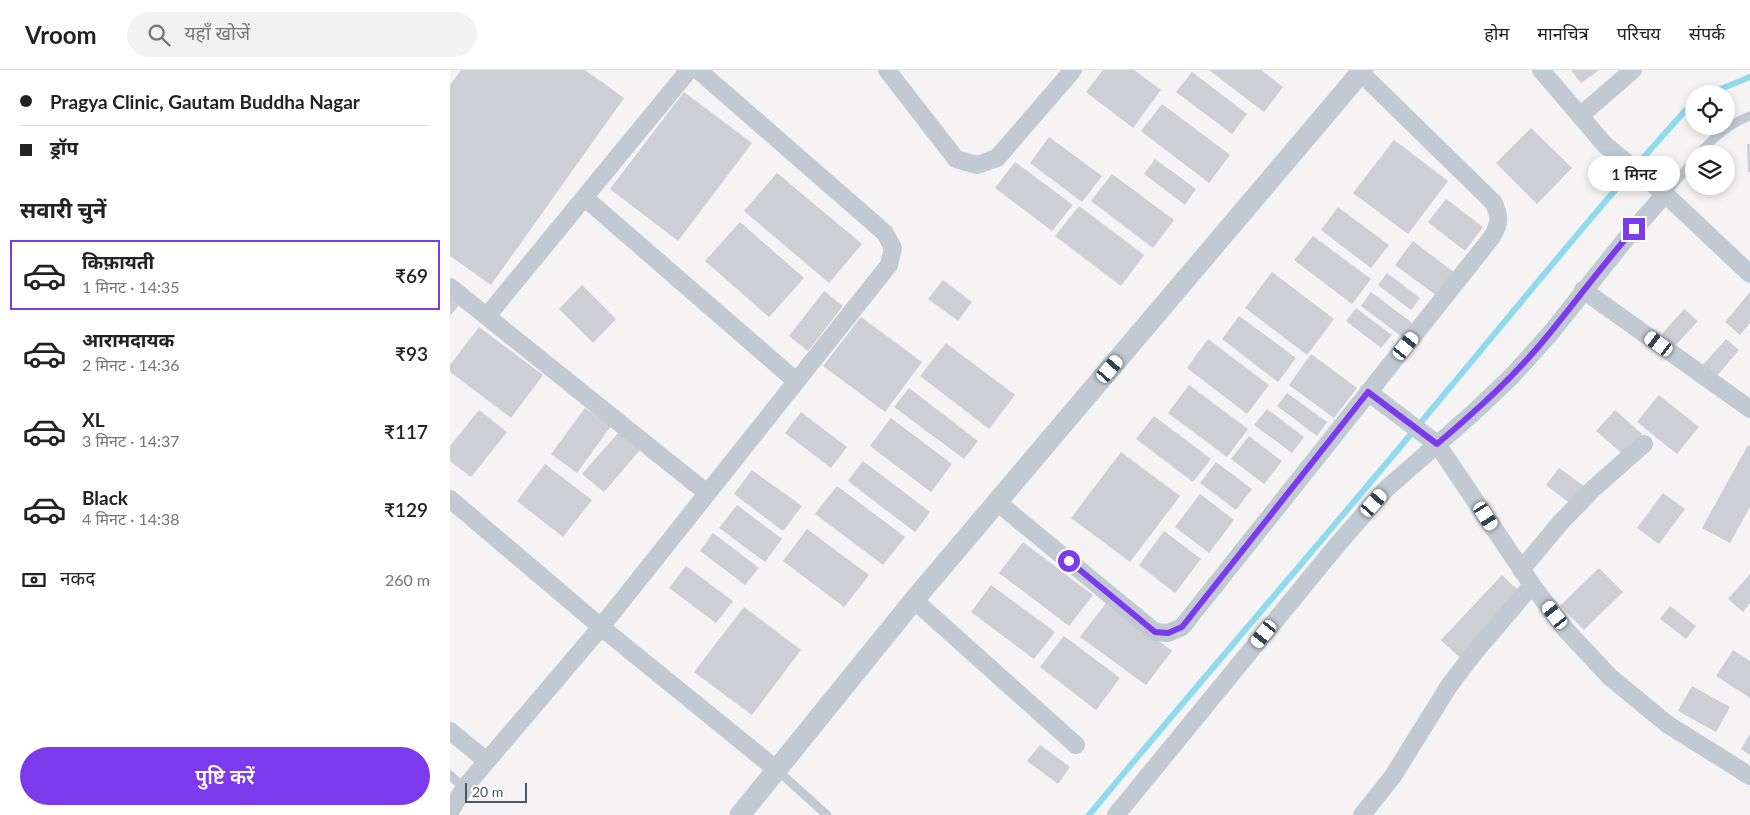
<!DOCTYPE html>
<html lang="hi">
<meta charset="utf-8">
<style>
:root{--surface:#fff;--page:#f2f2f2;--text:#222;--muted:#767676;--line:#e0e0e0;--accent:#7c3aed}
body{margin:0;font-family:Lato,"Noto Sans Devanagari",sans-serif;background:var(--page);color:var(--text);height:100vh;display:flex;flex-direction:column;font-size:19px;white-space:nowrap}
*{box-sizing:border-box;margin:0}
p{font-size:16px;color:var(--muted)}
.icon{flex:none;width:28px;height:28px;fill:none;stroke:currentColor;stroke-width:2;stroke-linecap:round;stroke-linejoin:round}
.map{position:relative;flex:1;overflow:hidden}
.sheet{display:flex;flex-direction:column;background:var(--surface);width:450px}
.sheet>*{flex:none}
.top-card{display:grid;align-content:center;height:110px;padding:0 20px;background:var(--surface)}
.controls{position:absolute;left:1235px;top:15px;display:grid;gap:10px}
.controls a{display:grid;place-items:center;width:50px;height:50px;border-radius:50%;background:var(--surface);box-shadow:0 2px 8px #0003;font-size:25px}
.scale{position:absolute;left:15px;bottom:12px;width:62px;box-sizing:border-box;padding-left:5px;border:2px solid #4a5661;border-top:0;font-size:14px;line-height:18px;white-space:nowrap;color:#4a5661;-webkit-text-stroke:4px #fff;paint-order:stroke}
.end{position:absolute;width:22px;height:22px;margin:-11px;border:6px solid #7c3aed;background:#fff;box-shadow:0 0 0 2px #fff}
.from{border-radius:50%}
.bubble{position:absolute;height:35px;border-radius:18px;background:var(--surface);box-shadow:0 2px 8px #0003;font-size:16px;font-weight:600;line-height:35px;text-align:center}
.car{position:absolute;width:15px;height:30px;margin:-15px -8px;border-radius:6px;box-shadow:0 0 4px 1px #0007;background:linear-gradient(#fff 24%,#345 0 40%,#fff 0 76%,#345 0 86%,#fff 0)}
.top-card b{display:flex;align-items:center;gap:18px;height:48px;font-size:19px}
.top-card b+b{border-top:1px solid var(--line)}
.top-card i{width:12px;height:12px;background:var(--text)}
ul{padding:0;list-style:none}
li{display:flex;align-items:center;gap:15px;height:70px;margin:0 10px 8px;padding:0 10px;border:2px solid transparent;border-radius:0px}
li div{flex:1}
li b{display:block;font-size:19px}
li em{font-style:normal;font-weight:600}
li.selected{border-color:var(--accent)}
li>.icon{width:45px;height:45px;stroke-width:1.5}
h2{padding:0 20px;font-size:22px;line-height:60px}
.pay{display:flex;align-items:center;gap:12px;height:55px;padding:0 20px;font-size:19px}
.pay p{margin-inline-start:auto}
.action{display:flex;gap:10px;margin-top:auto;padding:10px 20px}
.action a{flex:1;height:58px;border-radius:30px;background:var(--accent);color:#fff;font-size:20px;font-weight:600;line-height:58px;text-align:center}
header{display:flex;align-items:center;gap:30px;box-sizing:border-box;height:70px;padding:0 25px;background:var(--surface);border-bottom:1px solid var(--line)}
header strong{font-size:24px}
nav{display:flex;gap:28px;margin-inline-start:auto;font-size:18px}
.search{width:350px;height:45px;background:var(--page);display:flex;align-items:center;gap:12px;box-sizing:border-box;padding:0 18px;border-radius:28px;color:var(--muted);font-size:19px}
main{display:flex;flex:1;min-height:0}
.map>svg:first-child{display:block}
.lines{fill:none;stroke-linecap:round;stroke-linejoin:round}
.stream{stroke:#90daee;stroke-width:6}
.building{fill:#cdcfd5}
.service{stroke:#c1cad2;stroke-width:9}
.minor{stroke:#c1cad2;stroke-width:18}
.tertiary{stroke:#c1cad2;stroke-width:21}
.route{stroke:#7c3aed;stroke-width:6}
</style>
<header>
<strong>Vroom</strong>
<div class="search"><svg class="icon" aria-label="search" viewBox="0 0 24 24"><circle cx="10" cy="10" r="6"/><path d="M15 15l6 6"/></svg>यहाँ खोजें</div>
<nav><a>होम</a><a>मानचित्र</a><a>परिचय</a><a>संपर्क</a></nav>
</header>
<main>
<section class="sheet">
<div class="top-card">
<b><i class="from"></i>Pragya Clinic, Gautam Buddha Nagar</b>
<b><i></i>ड्रॉप</b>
</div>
<h2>सवारी चुनें</h2>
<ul>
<li class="selected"><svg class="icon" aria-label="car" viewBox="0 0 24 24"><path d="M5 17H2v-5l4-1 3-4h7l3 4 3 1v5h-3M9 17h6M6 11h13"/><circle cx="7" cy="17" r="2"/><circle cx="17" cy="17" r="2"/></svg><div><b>किफ़ायती</b><p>1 मिनट · 14:35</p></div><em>₹69</em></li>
<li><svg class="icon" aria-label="car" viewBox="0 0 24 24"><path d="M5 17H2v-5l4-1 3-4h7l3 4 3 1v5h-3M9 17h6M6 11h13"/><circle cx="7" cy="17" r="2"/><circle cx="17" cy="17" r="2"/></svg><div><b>आरामदायक</b><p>2 मिनट · 14:36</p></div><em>₹93</em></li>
<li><svg class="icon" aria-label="car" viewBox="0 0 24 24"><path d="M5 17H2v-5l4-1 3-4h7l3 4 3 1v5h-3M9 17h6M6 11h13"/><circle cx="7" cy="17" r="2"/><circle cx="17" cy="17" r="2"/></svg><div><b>XL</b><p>3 मिनट · 14:37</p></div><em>₹117</em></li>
<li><svg class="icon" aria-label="car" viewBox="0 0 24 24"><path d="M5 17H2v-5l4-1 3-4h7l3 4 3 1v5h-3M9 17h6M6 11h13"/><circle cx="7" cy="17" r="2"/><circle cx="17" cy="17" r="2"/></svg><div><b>Black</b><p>4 मिनट · 14:38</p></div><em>₹129</em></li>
</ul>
<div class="pay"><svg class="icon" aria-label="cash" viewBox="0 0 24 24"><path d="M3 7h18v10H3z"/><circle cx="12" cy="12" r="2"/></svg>नकद<p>260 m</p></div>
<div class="action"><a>पुष्टि करें</a></div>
</section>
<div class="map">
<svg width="1300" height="745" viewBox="0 0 1300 745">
<rect width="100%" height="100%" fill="#f5f3f3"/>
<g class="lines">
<path class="stream" d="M 1258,24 L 1300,7
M 639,745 C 757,603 879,463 997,321 C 1078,224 1158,125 1244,31"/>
</g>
<path class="building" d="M 11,0 L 135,0 L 174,28 L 41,215 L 0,186 L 0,15 Z
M 653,0 L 684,0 L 711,20 L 683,58 L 636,22 Z
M 759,0 L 811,0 L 833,17 L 814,42 Z
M 1121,0 L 1149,0 L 1131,13 Z
M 742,2 L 797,44 L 782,64 L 726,22 Z
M 234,22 L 302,73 L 228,171 L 160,119 Z
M 712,34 L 780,85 L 759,113 L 691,61 Z
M 1081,58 L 1122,98 L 1087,134 L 1046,93 Z
M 599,67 L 652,106 L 632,132 L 580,93 Z
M 944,70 L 998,111 L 958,164 L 903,123 Z
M 1297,74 L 1300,74 L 1300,102 L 1298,102 Z
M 705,89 L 746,119 L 735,135 L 694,104 Z
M 565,92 L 623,135 L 602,161 L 545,118 Z
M 327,103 L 412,174 L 379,213 L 294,141 Z
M 662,104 L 724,150 L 703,178 L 641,131 Z
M 996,129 L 1033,157 L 1015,181 L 978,152 Z
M 629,136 L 694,185 L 671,216 L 605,166 Z
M 888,137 L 939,175 L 921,198 L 871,160 Z
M 290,152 L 354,208 L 319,247 L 255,191 Z
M 863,166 L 921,209 L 902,234 L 844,190 Z
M 963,171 L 1005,203 L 987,226 L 945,195 Z
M 822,202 L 884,249 L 857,285 L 795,238 Z
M 937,203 L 970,228 L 961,240 L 928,215 Z
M 493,210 L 522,232 L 508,251 L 478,229 Z
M 132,215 L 166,249 L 143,273 L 109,239 Z
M 374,221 L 393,236 L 358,281 L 339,266 Z
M 921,222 L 965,255 L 955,269 L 911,236 Z
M 1300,222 L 1300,253 L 1290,265 L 1275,252 Z
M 0,226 L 10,234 L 0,246 Z
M 906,238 L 942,265 L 931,278 L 896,251 Z
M 1234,239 L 1248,251 L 1225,276 L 1212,264 Z
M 789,246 L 846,288 L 828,312 L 772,269 Z
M 411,247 L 472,292 L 435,342 L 373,296 Z
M 29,257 L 93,305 L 61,348 L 0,302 L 0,295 Z
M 758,269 L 819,315 L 797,344 L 737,298 Z
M 1276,269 L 1289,280 L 1266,307 L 1252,296 Z
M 496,273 L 565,325 L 539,359 L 470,306 Z
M 861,284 L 907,318 L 884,348 L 839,315 Z
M 739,315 L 798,359 L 777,387 L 718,343 Z
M 459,318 L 528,371 L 514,389 L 444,337 Z
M 837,323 L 877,352 L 867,366 L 827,336 Z
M 1209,325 L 1249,357 L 1227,384 L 1187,352 Z
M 135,338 L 161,356 L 127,403 L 101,384 Z
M 817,339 L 854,367 L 842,383 L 804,355 Z
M 29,340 L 57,362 L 21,407 L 0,391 L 0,376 Z
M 1165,340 L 1192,364 L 1174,385 L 1146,361 Z
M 351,342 L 397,377 L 381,398 L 335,363 Z
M 704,346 L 761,389 L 743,412 L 686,369 Z
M 441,348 L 502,394 L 481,422 L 420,376 Z
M 169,362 L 190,380 L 154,422 L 132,404 Z
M 799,366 L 832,391 L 814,414 L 781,389 Z
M 1298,375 L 1300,376 L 1300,437 L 1280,473 L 1252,458 Z
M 671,382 L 730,426 L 680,492 L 621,448 Z
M 413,391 L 480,442 L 465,462 L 398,411 Z
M 766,392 L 802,419 L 786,440 L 750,413 Z
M 95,394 L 142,430 L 113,467 L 67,431 Z
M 1109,398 L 1134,416 L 1121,434 L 1096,415 Z
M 302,400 L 352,436 L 333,461 L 284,424 Z
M 387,416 L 455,467 L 433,495 L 365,444 Z
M 1213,423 L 1235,439 L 1209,474 L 1187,458 Z
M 750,424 L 784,450 L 759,483 L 725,457 Z
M 287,435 L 332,469 L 315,492 L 269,458 Z
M 357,459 L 419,505 L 394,537 L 333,491 Z
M 714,461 L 751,489 L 725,523 L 689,495 Z
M 263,463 L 309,498 L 295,515 L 250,481 Z
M 573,472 L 643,525 L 619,556 L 549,503 Z
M 236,496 L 283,531 L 266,553 L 219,518 Z
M 1149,498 L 1173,522 L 1134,560 L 1110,536 Z
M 1300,504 L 1300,533 L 1293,542 L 1278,529 Z
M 1052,505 L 1071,523 L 1010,588 L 991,570 Z
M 541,515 L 605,562 L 584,589 L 521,542 Z
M 657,532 L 722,581 L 696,615 L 630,567 Z
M 1220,536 L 1246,556 L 1236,569 L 1210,549 Z
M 294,537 L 351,580 L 302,645 L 244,602 Z
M 614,566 L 670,608 L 646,640 L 590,597 Z
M 1283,580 L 1300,591 L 1300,628 L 1266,606 Z
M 1242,616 L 1280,637 L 1266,662 L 1228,641 Z
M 1300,664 L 1300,685 L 1291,679 Z
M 590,675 L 620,697 L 608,714 L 577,691 Z"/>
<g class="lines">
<path class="service" d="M 1249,84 C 1262,68 1281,53 1300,46
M 1215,124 L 1244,90
M 327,700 L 377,745
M 0,705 L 14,718"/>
<path class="minor" d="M 437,0 L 506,89 L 527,95 L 547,88 L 623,0
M 1091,0 L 1155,75 L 1215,124 L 1300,204
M 1130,46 L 1183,0
M 135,128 L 346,311
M 0,217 L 257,423
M 1133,220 L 1300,339
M 37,246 L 239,0
M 918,322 L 987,374 L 1082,515 L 1116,560 L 1160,607 L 1217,654 L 1300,706
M 0,429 L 151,557 L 327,700
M 547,432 L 705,562 L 718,563 L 732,557 L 1042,167 C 1050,153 1050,148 1044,133 L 911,3
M 1071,500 L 1111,452 L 1144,418 L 1194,374
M 464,530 L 626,675
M 0,661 L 37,691
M 0,742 L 14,718 L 151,557 L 439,195 L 443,178 L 435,163 L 248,0
M 666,745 L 888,474 L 936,419 L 1022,344 L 1061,307 L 1099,265 L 1174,171 L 1215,124
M 912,745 L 943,706 L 999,616 L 1024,583 L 1082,515"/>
<path class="tertiary" d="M 290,745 L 464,530 L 913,0"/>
</g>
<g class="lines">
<path class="route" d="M 619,491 L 705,562 L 718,563 L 732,557 L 918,322 L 987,374 C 1027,340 1066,305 1099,264 C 1128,229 1154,193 1184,159"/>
</g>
</svg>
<div class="controls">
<a><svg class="icon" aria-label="locate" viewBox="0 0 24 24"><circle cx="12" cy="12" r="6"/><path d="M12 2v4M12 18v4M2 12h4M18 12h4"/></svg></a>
<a><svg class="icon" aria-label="layers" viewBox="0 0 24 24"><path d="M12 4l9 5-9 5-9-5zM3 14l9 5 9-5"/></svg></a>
</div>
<div class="scale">20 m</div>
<i class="end from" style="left:619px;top:491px"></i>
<i class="end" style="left:1184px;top:159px"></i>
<div class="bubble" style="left:1138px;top:86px;width:92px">1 मिनट</div>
<i class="car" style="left:1209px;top:274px;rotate:306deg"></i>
<i class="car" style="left:956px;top:276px;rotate:39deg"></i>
<i class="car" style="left:660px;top:299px;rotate:41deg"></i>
<i class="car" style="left:924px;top:433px;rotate:41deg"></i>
<i class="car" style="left:1036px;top:446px;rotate:148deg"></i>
<i class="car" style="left:1105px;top:545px;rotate:322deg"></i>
<i class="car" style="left:814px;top:564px;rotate:219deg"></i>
</div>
</main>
